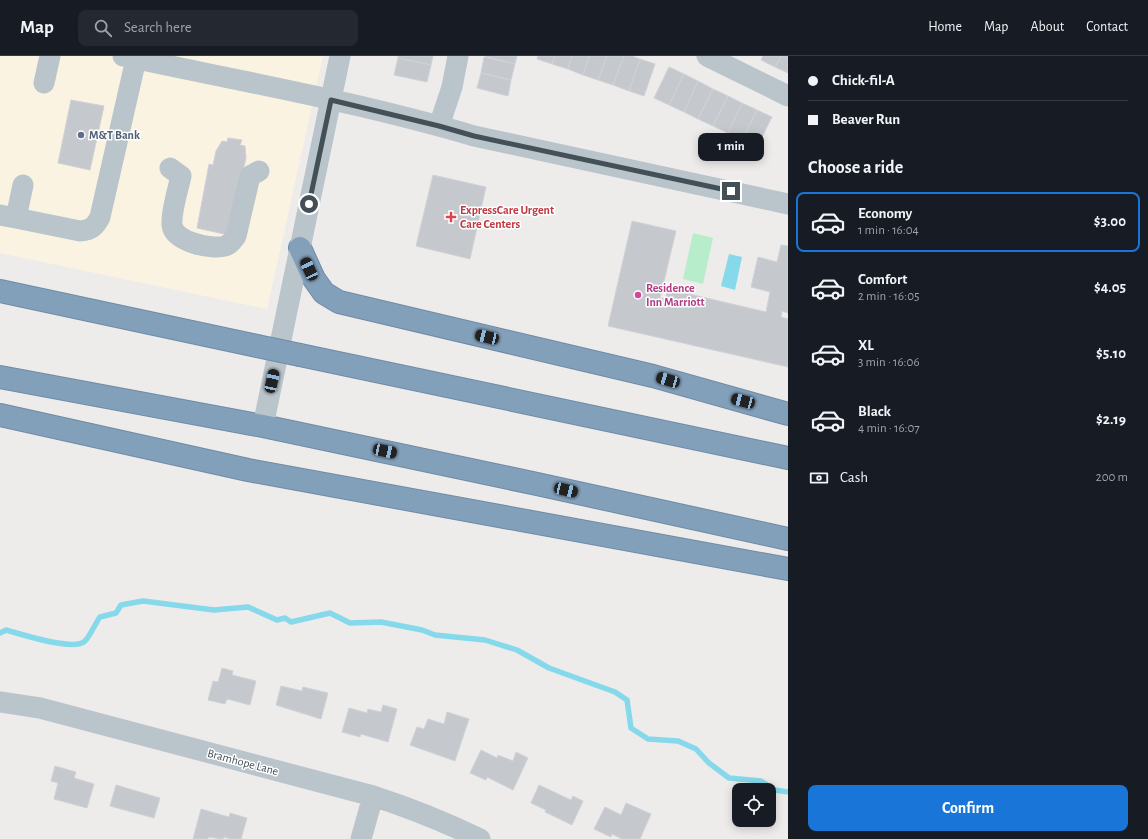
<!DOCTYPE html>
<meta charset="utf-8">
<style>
:root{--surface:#171b24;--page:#242831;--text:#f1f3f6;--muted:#9ea1a6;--line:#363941;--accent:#1a75d9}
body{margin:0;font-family:"Alegreya Sans",sans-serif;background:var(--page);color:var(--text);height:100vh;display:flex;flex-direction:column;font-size:15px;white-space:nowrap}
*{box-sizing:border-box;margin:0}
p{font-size:13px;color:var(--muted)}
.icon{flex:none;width:22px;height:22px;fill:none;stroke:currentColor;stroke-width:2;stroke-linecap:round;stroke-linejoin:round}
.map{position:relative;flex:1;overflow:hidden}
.side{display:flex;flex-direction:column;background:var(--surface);width:360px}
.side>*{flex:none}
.banner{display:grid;align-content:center;height:88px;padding:0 20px;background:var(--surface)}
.buttons{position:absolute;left:732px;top:727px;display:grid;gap:8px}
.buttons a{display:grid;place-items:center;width:44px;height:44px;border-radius:8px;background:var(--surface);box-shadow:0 2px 10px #0003;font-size:20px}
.end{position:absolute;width:18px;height:18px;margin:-9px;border:5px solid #445058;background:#fff;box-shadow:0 0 0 2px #fff}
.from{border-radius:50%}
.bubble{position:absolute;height:28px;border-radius:8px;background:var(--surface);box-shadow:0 2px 10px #0003;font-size:13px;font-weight:700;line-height:28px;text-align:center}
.car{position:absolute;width:12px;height:24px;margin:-12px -6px;border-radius:5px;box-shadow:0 0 3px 1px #0007;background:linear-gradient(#222 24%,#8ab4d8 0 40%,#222 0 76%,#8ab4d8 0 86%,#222 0)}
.banner b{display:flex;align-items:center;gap:14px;height:38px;font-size:15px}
.banner b+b{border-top:1px solid var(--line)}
.banner i{width:10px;height:10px;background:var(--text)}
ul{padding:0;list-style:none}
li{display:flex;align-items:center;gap:12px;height:60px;margin:0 8px 6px;padding:0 12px;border:2px solid transparent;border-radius:8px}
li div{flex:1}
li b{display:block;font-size:15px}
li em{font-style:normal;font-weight:700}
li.selected{border-color:var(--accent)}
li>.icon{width:36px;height:36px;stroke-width:1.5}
h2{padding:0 20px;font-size:18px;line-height:48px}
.pay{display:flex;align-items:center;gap:10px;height:44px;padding:0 20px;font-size:15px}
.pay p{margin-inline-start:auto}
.button{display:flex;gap:8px;margin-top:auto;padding:8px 20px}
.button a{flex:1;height:46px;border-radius:8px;background:var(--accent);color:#fff;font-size:16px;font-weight:700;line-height:46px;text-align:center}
header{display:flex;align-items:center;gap:24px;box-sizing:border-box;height:56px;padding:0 20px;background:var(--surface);border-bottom:1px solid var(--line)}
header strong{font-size:19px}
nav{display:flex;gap:22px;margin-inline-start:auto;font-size:14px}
.search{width:280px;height:36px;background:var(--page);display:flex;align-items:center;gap:10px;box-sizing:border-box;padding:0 14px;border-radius:8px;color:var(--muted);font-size:15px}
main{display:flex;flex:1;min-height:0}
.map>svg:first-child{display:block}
.commercial{fill:#fbf3e2}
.green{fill:#b8edcb}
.water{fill:#85d9ea}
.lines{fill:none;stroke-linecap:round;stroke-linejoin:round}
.stream{stroke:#85d9ea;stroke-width:5.5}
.building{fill:#c5c9ce;stroke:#cfd2d7}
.highway-casing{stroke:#6e8ba6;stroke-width:24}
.minor{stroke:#b9c4cb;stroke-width:21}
.highway{stroke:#83a0bb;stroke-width:22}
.highway-bridge-casing{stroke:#6e8ba6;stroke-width:24;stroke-linecap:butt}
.highway-bridge{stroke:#83a0bb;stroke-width:22}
.route{stroke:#445058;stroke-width:5}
.service-dot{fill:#5c6f8a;stroke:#fff;stroke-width:1.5}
.health-dot{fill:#e0444e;stroke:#fff;stroke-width:1.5}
.hotel-dot{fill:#d1479c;stroke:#fff;stroke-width:1.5}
.labels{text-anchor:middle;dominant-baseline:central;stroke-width:3;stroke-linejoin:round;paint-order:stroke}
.service-label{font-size:12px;font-weight:bold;fill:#4e5e75;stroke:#fff;text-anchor:start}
.health-label{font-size:12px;font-weight:bold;fill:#be3a42;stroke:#fff;text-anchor:start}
.hotel-label{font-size:12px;font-weight:bold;fill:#b23c85;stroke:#fff;text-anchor:start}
.street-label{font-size:12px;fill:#445058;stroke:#fff}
</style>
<header>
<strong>Map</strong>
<div class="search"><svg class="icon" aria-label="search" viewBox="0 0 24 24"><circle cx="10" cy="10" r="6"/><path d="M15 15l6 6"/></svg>Search here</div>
<nav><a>Home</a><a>Map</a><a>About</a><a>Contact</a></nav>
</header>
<main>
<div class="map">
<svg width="788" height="783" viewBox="0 0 788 783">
<rect width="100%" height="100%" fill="#eeebeb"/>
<path class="commercial" d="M 0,0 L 323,0 L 267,253 L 0,197 Z"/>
<path class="green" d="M 693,177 L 713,182 L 703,228 L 683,223 Z"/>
<path class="water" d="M 729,198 L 742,201 L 735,234 L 721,230 Z"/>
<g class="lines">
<path class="stream" d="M 0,577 L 6,574 C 21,578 74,596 85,585 C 90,580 95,568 100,561 L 116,557 L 121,549 L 143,545 L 214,554 L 248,551 L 277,564 L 285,562 L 291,566 L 330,557 L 350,567 L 381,566 L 422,574 L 435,579 L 485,584 L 517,594 L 549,612 L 615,636 L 627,644 L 631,672 L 648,683 L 678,685 L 696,693 L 709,707 L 729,722 L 761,725 L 775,734 L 788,736"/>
</g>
<path class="building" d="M 398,0 L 433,0 L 431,9 L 398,2 Z
M 485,0 L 517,0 L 515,8 Z
M 538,0 L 555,0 L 552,8 L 537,3 Z
M 555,0 L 572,0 L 568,13 L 552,8 Z
M 572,0 L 589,0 L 583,19 L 568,13 Z
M 589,0 L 607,0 L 598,24 L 583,19 Z
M 607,0 L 624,0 L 613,29 L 598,24 Z
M 624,0 L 632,0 L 640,3 L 629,35 L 613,29 Z
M 763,0 L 781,0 L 775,11 L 761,4 Z
M 781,0 L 788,0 L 788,17 L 775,11 Z
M 484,1 L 515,8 L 511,24 L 481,17 Z
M 398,2 L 431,9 L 427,26 L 394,19 Z
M 640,3 L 655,8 L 644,40 L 629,35 Z
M 669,11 L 684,18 L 669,49 L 654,42 Z
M 481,17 L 511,24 L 508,40 L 477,32 Z
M 684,18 L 698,25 L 684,56 L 669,49 Z
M 698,25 L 713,33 L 698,63 L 684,56 Z
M 713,33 L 728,40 L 713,70 L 698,63 Z
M 728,40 L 742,47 L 728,77 L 713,70 Z
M 71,44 L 104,50 L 90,114 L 58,107 Z
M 742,47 L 757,54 L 742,84 L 728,77 Z
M 757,54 L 772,61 L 757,91 L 742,84 Z
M 228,82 L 242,84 L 240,89 L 245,90 L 246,102 L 228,179 L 197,172 L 209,108 L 213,109 L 216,95 L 222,85 L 227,86 Z
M 433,119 L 486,131 L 470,203 L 416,190 Z
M 632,165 L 676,175 L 660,242 L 665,243 L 668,233 L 766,256 L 770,236 L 751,231 L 758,201 L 777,206 L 781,189 L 788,190 L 788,257 L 782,255 L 781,261 L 788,263 L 788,311 L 608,270 Z
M 222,612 L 233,615 L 232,619 L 256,625 L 250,649 L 227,643 L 225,648 L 208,644 L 213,625 L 218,626 Z
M 281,630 L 302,635 L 303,631 L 328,637 L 321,663 L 276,649 Z
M 383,649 L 397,653 L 388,686 L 361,678 L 360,681 L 342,676 L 349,652 L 367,657 L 368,653 L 381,656 Z
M 447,656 L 469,663 L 455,705 L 410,689 L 417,671 L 424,673 L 428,663 L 444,668 Z
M 481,694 L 497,702 L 498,699 L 513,705 L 516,696 L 528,702 L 513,734 L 487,721 L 486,724 L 470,717 Z
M 55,710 L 76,716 L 74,722 L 94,728 L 87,752 L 54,743 L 58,727 L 51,725 Z
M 116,729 L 160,742 L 154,762 L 110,750 Z
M 539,729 L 571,744 L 573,740 L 583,745 L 572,769 L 545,756 L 546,754 L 531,747 Z
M 626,747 L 651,758 L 640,783 L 622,783 L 612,778 L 611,781 L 594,773 L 605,751 L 621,759 Z
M 201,753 L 229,761 L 230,757 L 247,762 L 241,783 L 231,783 L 224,781 L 223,783 L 208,781 L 208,783 L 193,783 Z"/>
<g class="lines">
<g class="highway-casing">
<path id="highway" d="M 300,192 L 314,223 L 324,237 L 339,246 L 653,320 L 788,358
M 0,235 L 257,290
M 300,299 L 788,402
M 0,321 L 263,370 L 537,428 L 788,483
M 0,359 L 248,414 L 788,513"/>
</g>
<path class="minor" d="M 123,0 C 240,25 359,46 474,80 L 788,148
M 707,0 L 788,40
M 44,27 L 50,0
M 439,70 L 452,31 L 458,0
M 170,112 L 181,120 C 178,134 171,155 172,169 C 174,186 212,194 225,190 C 231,188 233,184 236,180 L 250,120 L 259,115
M 0,159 L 16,162 L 23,129
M 16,162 L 80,175 C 91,174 95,171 100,161 L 136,3
M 263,370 L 340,0
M 0,646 L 40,652 L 373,740 C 410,752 445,766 480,783
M 361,783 L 373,740"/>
<use href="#highway" class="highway"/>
<g class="highway-bridge-casing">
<path id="highway-bridge" d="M 257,290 L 300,299"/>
</g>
<use href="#highway-bridge" class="highway-bridge"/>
</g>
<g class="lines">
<path class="route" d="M 309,148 L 331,44 L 439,70 L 474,80 L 731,135"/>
</g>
<circle class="service-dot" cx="81" cy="79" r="4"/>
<path class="health-dot" d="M449 155h4v4h4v4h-4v4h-4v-4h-4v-4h4z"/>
<circle class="hotel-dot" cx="638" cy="239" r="4"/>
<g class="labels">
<g class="service-label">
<text x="89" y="79">M&amp;T Bank</text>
</g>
<g class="health-label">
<text x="460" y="154">ExpressCare Urgent<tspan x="460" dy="14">Care Centers</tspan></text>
</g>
<g class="hotel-label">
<text x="646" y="232">Residence<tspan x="646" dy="14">Inn Marriott</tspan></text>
</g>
<g class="street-label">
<text transform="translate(243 706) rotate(15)">Bramhope Lane</text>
</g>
</g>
</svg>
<div class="buttons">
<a><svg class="icon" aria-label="locate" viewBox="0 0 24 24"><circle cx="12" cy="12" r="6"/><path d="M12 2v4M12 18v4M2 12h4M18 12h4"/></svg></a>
</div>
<i class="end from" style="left:309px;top:148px"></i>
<i class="end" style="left:731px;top:135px"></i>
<div class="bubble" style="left:698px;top:77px;width:66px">1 min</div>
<i class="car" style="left:309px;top:213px;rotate:335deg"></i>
<i class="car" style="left:487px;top:281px;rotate:283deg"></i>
<i class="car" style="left:668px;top:324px;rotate:286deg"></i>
<i class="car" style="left:272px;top:325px;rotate:12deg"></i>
<i class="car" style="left:743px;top:345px;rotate:285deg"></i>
<i class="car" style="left:385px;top:395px;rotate:102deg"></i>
<i class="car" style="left:566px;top:434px;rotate:103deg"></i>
</div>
<section class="side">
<div class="banner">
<b><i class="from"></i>Chick-fil-A</b>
<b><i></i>Beaver Run</b>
</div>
<h2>Choose a ride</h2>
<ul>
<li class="selected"><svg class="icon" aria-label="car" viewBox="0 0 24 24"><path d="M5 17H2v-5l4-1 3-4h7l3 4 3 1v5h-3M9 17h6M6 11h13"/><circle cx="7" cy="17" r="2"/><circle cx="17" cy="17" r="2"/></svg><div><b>Economy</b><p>1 min · 16:04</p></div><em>$3.00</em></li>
<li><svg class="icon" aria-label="car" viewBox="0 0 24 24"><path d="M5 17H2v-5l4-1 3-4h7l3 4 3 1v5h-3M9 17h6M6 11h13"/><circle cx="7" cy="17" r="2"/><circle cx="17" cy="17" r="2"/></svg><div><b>Comfort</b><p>2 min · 16:05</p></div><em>$4.05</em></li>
<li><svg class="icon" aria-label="car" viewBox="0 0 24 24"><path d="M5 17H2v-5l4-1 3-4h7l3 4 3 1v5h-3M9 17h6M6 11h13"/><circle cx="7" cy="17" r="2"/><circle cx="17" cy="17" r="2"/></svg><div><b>XL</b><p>3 min · 16:06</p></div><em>$5.10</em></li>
<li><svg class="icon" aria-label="car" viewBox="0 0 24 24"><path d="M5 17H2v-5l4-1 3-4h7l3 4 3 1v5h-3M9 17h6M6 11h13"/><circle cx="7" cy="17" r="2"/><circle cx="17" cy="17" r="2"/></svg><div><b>Black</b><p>4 min · 16:07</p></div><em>$2.19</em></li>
</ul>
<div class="pay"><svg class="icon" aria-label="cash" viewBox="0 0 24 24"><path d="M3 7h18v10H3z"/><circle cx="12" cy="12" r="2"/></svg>Cash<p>200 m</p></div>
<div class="button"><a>Confirm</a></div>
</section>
</main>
